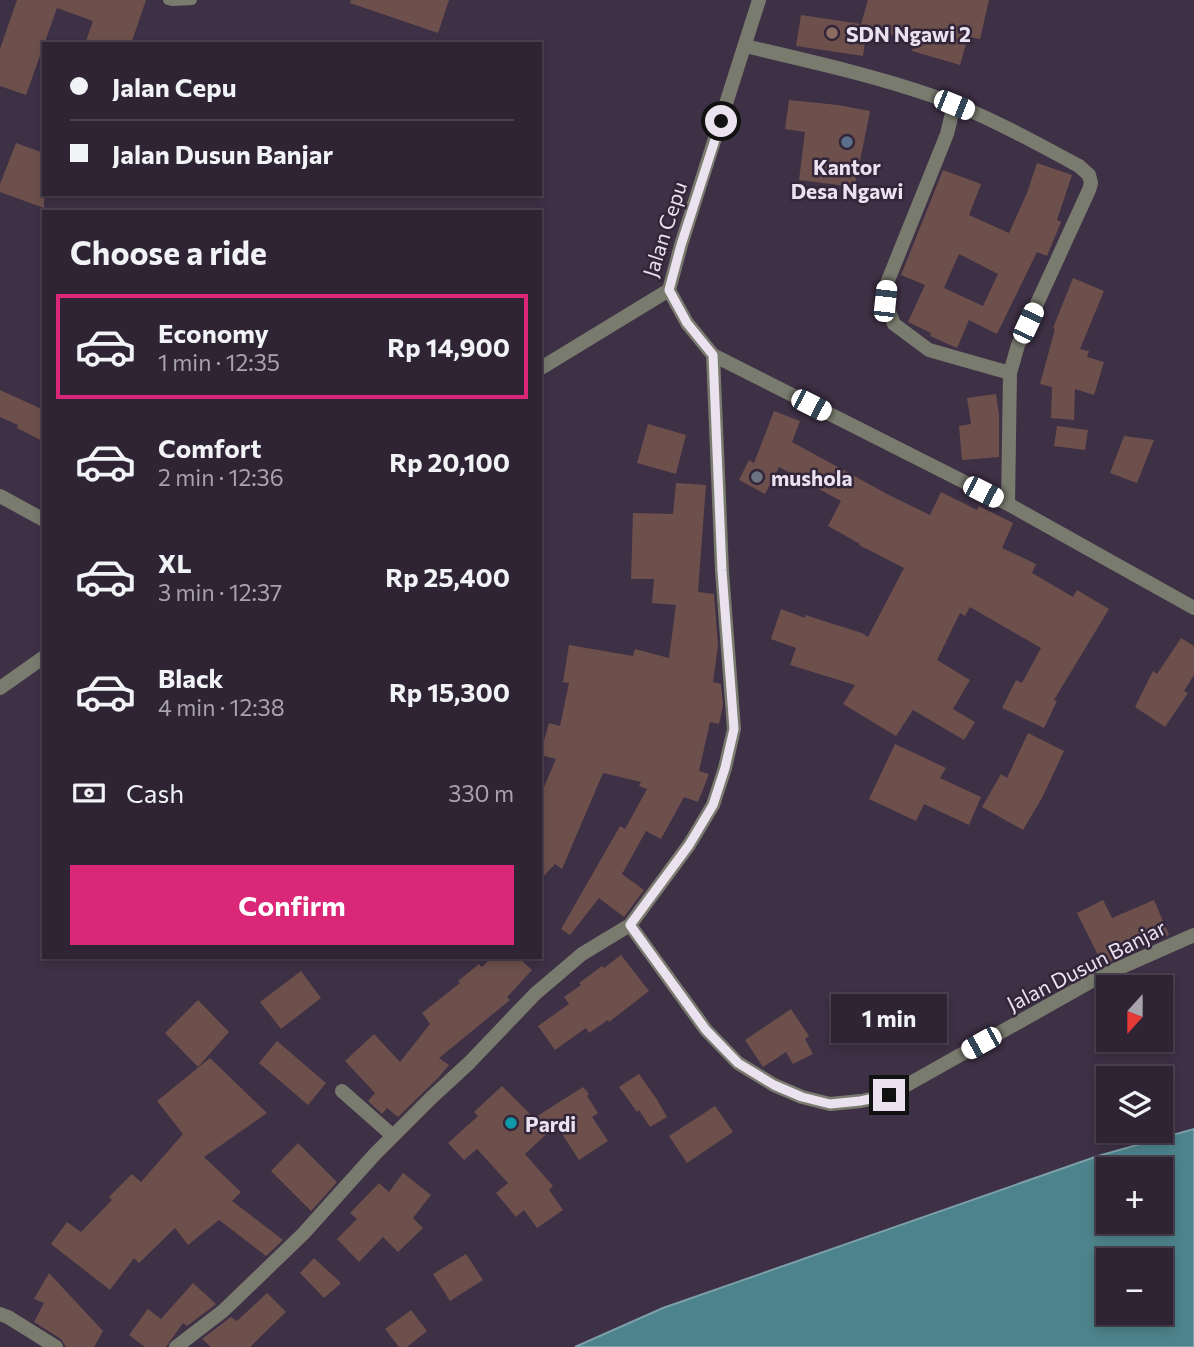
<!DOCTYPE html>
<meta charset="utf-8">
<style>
:root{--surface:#2e2434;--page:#362c3c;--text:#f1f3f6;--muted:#a7a4ac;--line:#49414f;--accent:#db2777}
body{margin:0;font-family:Commissioner,sans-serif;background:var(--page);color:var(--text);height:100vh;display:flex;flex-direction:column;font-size:26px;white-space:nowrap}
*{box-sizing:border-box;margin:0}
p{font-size:23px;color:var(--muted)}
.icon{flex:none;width:38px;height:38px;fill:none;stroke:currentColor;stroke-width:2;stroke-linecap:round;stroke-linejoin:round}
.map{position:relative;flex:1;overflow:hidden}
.details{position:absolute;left:42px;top:210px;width:500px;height:749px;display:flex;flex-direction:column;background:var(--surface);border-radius:0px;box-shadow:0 4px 10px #0003,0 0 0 2px var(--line)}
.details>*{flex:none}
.banner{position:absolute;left:42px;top:42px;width:500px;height:154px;border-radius:0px;box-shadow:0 4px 10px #0003,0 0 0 2px var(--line);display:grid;align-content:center;height:154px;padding:0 28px;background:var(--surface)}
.needle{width:46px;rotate:201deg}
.controls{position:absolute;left:1096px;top:975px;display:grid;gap:14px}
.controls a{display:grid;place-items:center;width:77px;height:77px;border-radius:0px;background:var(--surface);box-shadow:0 4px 10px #0003,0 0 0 2px var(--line);font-size:35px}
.end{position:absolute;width:32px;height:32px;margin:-16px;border:9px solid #ebe2f0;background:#111;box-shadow:0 0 0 4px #111}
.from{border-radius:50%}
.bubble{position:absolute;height:49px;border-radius:0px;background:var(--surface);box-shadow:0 4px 10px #0003,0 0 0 2px var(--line);font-size:23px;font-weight:700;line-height:49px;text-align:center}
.car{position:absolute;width:21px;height:42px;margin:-21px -10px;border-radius:9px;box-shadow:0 0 5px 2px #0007;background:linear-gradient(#fff 24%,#345 0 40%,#fff 0 76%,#345 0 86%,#fff 0)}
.banner b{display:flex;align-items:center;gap:24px;height:66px;font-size:26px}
.banner b+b{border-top:2px solid var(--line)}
.banner i{width:18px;height:18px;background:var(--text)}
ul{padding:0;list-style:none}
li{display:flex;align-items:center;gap:21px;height:105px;margin:0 14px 10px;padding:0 14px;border:4px solid transparent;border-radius:0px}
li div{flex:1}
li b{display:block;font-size:26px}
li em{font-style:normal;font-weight:700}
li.current{border-color:var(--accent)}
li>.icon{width:63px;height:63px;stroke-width:1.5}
h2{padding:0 28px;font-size:32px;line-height:84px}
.pay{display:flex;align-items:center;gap:18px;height:77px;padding:0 28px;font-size:26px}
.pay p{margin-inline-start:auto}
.button{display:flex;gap:14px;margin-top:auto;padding:14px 28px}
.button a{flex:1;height:80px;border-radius:0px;background:var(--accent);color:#fff;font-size:28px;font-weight:700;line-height:80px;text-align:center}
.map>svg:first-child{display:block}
.water{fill:#4d838c;stroke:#7ca0aa;stroke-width:2;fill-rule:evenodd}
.building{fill:#6d504c;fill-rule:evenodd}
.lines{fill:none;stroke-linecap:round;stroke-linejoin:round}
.lane{stroke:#797b6f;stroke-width:10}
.street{stroke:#797b6f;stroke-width:14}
.route{stroke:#ebe2f0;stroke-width:9}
.education-dot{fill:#8d6e63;stroke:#33263a;stroke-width:2.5}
.service-dot{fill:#5c6f8a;stroke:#33263a;stroke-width:2.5}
.worship-dot{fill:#6b7280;stroke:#33263a;stroke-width:2.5}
.culture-dot{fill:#0f9aa8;stroke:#33263a;stroke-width:2.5}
.labels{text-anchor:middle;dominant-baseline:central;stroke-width:5;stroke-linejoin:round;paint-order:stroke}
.poi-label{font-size:21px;font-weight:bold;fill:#ebe2f0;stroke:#33263a;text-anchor:start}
.street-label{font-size:21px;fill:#ebe2f0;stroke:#33263a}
</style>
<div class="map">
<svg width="1194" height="1347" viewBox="0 0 1194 1347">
<rect width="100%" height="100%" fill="#3e3045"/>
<path class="water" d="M 1194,1129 L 1194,1347 L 575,1347 L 663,1308 L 1098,1156 ZM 1108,1169 L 1160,1169 L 1160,1222 L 1108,1222 ZM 1108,1260 L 1160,1260 L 1160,1312 L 1108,1312 Z"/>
<path class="building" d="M 17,0 L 146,0 L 131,44 L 85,44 L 93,21 L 57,8 L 26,95 L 0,86 L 0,49 Z
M 351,0 L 449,0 L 438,33 L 350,3 Z
M 868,0 L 989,0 L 980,39 L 968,37 L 960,65 L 912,51 L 915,42 L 867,27 L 863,56 L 796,46 L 801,15 L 861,24 Z
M 789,100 L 838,105 L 870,111 L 860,161 L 858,160 L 855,187 L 799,180 L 805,132 L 785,129 Z
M 16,143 L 44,153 L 44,208 L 0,192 L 0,184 Z
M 1037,163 L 1072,175 L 1057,220 L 1061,222 L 1047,256 L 1037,252 L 997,334 L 969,320 L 957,348 L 930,336 L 931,333 L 908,322 L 925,285 L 901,275 L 943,170 L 981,184 L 969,215 L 1009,233 L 1027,193 ZM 959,254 L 998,274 L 983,306 L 944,288 Z
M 1073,278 L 1104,291 L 1080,349 L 1089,351 L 1087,357 L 1104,362 L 1094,395 L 1075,389 L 1074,420 L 1051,418 L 1052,387 L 1040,384 L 1055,329 L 1053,328 Z
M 0,390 L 44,410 L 44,442 L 17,428 L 18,425 L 0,417 Z
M 996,394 L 999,415 L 999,457 L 962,460 L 959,426 L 971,424 L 967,398 Z
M 774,411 L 800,421 L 792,442 L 889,495 L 930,515 L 941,492 L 977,510 L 979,506 L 1013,523 L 1002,548 L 1036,564 L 1032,573 L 1073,597 L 1077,590 L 1109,609 L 1054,700 L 1057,701 L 1044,728 L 1002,708 L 1016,680 L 1022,683 L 1041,648 L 970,607 L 965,616 L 960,613 L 937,660 L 970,680 L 953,709 L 975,722 L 964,740 L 913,710 L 896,736 L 843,704 L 855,685 L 790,665 L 796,648 L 771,639 L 781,609 L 805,618 L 805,615 L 862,633 L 868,637 L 904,568 L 859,545 L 860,544 L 828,526 L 841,501 L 779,467 L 765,494 L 739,480 L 749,460 L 754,463 Z
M 648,424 L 686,435 L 676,474 L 637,463 Z
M 1057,426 L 1088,430 L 1085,450 L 1054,446 Z
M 1124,436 L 1154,440 L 1137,483 L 1110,473 Z
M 676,483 L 706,485 L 698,592 L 714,594 L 718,646 L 713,682 L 721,684 L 723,705 L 719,724 L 710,722 L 699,771 L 709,774 L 698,802 L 684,797 L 661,839 L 646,831 L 622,874 L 644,890 L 624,917 L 599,898 L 570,935 L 561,929 L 620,826 L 625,829 L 647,789 L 639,786 L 641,782 L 603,773 L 562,869 L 555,864 L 541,879 L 541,794 L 556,759 L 541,755 L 541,751 L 549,723 L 560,726 L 569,683 L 563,682 L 569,645 L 633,656 L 635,649 L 669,658 L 676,605 L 652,603 L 654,579 L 631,579 L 633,513 L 673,514 Z
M 1181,638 L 1194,646 L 1194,675 L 1184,691 L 1188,693 L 1165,727 L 1135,707 L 1153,671 L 1157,674 Z
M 1028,733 L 1064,751 L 1042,798 L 1023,830 L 982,807 L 1001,774 L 1007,778 Z
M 895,744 L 946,768 L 940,778 L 981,797 L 969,825 L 924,804 L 916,821 L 869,799 Z
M 1103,900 L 1112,918 L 1154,900 L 1169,935 L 1103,965 L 1077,913 Z
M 621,955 L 649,991 L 609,1022 L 608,1020 L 589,1033 L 586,1028 L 555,1050 L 538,1026 L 569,1004 L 564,997 L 581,985 L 579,983 L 602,966 L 604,968 Z
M 492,957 L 518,957 L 532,970 L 507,997 L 510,1000 L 439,1058 L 449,1065 L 438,1078 L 398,1117 L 387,1108 L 382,1114 L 368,1101 L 375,1093 L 345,1061 L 374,1034 L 400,1062 L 430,1024 L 422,1013 L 460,983 L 458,981 L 479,964 L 482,967 Z
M 301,971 L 321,998 L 281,1029 L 260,1002 Z
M 198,1000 L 229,1032 L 198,1067 L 165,1033 Z
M 791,1009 L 809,1036 L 805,1039 L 813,1054 L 793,1064 L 786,1052 L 763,1067 L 745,1040 Z
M 277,1041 L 326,1083 L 308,1105 L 259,1063 Z
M 210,1058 L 267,1113 L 204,1157 L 241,1192 L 232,1201 L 283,1240 L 266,1256 L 219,1220 L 188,1245 L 175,1228 L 139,1263 L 134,1258 L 110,1290 L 51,1244 L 67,1222 L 81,1232 L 112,1200 L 109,1197 L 132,1174 L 141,1182 L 183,1134 L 157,1101 Z
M 639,1074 L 656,1098 L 667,1117 L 650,1127 L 639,1110 L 637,1112 L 619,1087 Z
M 502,1086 L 534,1118 L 583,1087 L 589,1094 L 587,1096 L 598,1113 L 592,1117 L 608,1141 L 579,1160 L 556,1125 L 525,1154 L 553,1186 L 549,1190 L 563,1210 L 537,1228 L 524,1210 L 516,1217 L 496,1193 L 508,1183 L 477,1149 L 464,1160 L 448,1143 L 478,1116 L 474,1112 Z
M 715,1106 L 733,1132 L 687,1163 L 669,1136 Z
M 298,1143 L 337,1182 L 311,1211 L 271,1171 Z
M 403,1173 L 431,1195 L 413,1218 L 423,1228 L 398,1252 L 383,1237 L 359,1262 L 337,1239 L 357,1219 L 350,1213 L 379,1183 L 389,1192 Z
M 466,1254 L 483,1280 L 450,1301 L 433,1274 Z
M 314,1258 L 340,1282 L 340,1284 L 324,1298 L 300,1273 Z
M 49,1273 L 103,1331 L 94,1347 L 66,1347 L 61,1339 L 34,1322 L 44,1303 L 34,1299 Z
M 193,1283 L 216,1304 L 187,1326 L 183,1323 L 166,1347 L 145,1347 L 129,1335 L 148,1309 L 161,1319 Z
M 267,1293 L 286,1312 L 250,1347 L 211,1347 L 202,1339 L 231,1317 L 237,1321 Z
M 411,1310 L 427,1331 L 407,1347 L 399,1347 L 385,1329 Z"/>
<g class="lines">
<path class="lane" d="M 168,0 L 172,1 L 192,0"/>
<path class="street" d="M 745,46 C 809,61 872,75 933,96 C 984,114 1031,140 1079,166 L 1089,175 L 1091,183 L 1089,190 L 1018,345 L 1010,373 L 1008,504
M 954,105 L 947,134 L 887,283 L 885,301 L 894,324 L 929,350 L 1010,373
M 713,355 L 1008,504 L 1194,608
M 541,368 L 669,290 L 681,245 L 759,0
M 0,496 L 44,520
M 0,688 L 44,657
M 630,925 L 706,1030 L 738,1063 L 774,1085 L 802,1097 L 830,1104 L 861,1101 L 889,1095 L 1099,977 L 1194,935
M 342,1091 L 393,1136
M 0,1314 L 8,1317 L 56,1347
M 176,1347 L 223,1311 L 303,1234 L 375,1154 L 431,1098 L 469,1063 L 535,994 L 582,954 L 630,925 L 689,845 L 713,805 L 725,768 L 734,729 L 722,571 L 713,355 L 687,323 L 669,290"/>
</g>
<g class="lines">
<path class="route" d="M 721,121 L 681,245 L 669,290 L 687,323 L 713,355 L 722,571 L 734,729 L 725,768 L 713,805 L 689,845 L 630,925 L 706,1030 L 738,1063 L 774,1085 L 802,1097 L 830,1104 L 860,1101 L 889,1095"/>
</g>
<circle class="education-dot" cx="832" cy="33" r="7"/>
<circle class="service-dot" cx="847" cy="142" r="7"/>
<circle class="worship-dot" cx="757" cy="477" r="7"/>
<circle class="culture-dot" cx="511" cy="1123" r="7"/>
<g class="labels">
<g class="poi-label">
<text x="846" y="33">SDN Ngawi 2</text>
<text x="847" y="166" text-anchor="middle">Kantor<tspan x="847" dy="24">Desa Ngawi</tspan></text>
<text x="771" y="477">mushola</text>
<text x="525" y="1123">Pardi</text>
</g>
<g class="street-label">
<text transform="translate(664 229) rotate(-72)">Jalan Cepu</text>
<text transform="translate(1086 965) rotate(-27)">Jalan Dusun Banjar</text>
</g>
</g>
</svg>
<div class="controls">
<a><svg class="needle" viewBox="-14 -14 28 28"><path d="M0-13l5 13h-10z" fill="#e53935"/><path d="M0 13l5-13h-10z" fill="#a7a4ac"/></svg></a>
<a><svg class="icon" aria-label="layers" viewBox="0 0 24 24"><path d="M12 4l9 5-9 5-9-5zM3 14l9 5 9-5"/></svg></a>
<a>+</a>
<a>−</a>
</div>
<i class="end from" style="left:721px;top:121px"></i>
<i class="end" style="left:889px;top:1095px"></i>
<div class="bubble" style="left:831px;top:994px;width:116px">1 min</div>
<i class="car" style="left:954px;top:105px;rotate:112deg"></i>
<i class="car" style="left:885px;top:301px;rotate:6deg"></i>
<i class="car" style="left:1028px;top:323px;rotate:25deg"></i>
<i class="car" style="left:811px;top:405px;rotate:117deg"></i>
<i class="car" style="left:983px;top:492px;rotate:117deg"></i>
<i class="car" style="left:981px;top:1043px;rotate:241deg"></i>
<div class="banner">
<b><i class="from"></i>Jalan Cepu</b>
<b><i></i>Jalan Dusun Banjar</b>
</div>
<section class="details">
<h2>Choose a ride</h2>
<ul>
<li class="current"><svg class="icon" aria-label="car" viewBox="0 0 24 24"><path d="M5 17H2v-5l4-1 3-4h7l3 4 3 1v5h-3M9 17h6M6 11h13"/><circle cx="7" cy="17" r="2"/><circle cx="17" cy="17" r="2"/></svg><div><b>Economy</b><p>1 min · 12:35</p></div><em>Rp 14,900</em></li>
<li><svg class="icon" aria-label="car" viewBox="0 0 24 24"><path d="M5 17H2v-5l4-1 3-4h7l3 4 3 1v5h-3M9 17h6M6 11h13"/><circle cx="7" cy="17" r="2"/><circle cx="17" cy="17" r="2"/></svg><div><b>Comfort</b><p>2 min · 12:36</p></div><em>Rp 20,100</em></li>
<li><svg class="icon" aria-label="car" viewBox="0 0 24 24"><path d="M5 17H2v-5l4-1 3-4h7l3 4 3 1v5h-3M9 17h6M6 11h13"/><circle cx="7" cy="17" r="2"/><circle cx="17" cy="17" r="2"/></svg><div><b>XL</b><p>3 min · 12:37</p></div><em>Rp 25,400</em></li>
<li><svg class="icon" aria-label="car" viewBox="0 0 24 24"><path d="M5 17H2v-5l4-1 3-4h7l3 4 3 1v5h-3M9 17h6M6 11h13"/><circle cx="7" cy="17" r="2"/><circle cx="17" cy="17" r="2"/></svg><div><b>Black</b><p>4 min · 12:38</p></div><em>Rp 15,300</em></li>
</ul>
<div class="pay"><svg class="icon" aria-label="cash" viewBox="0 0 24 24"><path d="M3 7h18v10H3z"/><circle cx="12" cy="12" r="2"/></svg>Cash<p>330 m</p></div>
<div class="button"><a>Confirm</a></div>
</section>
</div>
